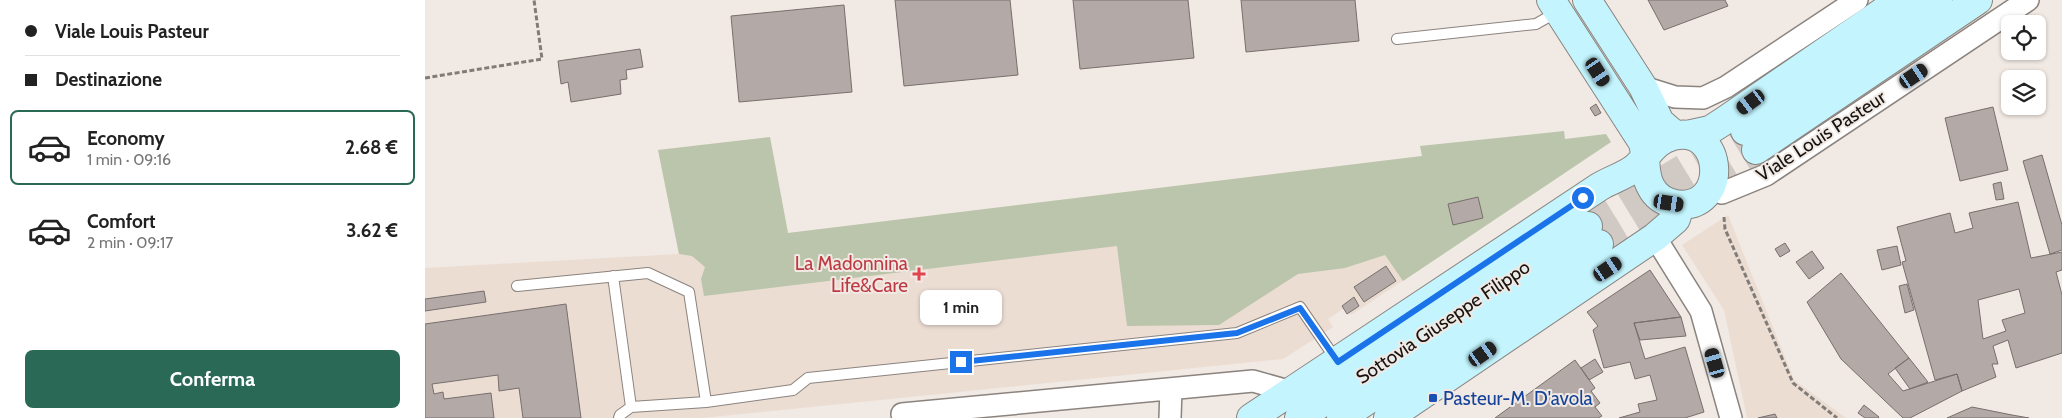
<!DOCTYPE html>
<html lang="it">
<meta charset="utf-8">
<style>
:root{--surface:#fff;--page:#f2f2f2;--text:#222;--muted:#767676;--line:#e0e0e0;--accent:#296956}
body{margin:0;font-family:Cabin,sans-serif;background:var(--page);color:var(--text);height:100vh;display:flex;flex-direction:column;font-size:19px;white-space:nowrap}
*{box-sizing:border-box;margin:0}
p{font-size:16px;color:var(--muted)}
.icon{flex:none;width:28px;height:28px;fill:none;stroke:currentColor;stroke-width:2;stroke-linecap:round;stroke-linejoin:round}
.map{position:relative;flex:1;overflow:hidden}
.panel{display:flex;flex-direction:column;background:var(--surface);width:425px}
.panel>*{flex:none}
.hud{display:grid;align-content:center;height:110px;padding:0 25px;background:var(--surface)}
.tools{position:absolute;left:1576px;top:15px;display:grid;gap:10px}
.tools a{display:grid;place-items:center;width:45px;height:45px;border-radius:8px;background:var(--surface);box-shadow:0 1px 4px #0004;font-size:25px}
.end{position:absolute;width:22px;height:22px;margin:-11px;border:6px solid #1a73e8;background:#fff;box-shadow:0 0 0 2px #fff}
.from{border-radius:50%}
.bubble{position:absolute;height:35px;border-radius:8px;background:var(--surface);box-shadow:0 1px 4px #0004;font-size:16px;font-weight:800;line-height:35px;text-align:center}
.car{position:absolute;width:15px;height:30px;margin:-15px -8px;border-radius:6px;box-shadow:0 0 4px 1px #0007;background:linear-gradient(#222 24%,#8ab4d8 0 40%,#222 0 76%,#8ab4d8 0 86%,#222 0)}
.hud b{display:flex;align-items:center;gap:18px;height:48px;font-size:19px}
.hud b+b{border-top:1px solid var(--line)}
.hud i{width:12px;height:12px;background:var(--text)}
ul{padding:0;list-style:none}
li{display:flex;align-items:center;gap:15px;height:75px;margin:0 10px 8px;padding:0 15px;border:2px solid transparent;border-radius:8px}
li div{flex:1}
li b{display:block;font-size:19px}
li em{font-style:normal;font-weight:800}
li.active{border-color:var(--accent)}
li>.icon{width:45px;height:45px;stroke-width:1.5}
.action{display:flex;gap:10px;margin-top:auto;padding:10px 25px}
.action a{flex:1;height:58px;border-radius:8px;background:var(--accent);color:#fff;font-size:20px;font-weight:800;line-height:58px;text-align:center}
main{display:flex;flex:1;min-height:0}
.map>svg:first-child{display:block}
.built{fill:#ecddd3}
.green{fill:#bac5ab}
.building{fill:#b3a9a6;stroke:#786f6d;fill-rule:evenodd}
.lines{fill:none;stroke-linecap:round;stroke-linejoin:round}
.secondary-tunnel{stroke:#d0c9c4;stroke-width:28;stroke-dasharray:28 14;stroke-linecap:butt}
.service-casing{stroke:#8b837e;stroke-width:12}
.minor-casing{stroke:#8b837e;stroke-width:24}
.secondary-casing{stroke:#8b837e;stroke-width:30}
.path{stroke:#817c78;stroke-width:3;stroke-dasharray:5 2.5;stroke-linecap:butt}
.service{stroke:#fff;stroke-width:10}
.minor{stroke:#fff;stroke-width:21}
.secondary{stroke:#c4f5fe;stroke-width:28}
.route{stroke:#1a73e8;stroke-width:6}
.health-dot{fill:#e0444e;stroke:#f1e9e3;stroke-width:2}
.transit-dot{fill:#1a4fb4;stroke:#f1e9e3;stroke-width:2}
.labels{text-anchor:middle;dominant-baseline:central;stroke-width:4;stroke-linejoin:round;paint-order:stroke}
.street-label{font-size:19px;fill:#161311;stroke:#f1e9e3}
.health-label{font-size:19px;fill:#be3a42;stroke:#f1e9e3;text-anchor:end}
.transit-label{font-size:19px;fill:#164399;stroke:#f1e9e3;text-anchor:start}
</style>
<main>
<section class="panel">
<div class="hud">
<b><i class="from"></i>Viale Louis Pasteur</b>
<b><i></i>Destinazione</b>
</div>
<ul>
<li class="active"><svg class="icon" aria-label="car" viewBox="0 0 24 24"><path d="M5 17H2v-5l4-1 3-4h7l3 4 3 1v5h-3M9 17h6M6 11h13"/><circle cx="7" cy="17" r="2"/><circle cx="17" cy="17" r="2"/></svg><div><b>Economy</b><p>1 min · 09:16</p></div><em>2.68 €</em></li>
<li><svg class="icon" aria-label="car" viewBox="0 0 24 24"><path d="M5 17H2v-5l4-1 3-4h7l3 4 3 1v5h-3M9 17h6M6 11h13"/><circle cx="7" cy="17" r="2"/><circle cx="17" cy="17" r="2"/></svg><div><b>Comfort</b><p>2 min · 09:17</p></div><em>3.62 €</em></li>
</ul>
<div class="action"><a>Conferma</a></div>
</section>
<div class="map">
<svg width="1637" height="418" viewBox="0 0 1637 418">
<rect width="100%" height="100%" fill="#f1e9e3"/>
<path class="built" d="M 345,137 L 363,233 L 997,156 L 1021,252 L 926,315 L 921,307 L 903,319 L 908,327 L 858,359 L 278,418 L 0,418 L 0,268 L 254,254 L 233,150 Z
M 1303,215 L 1369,380 L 1421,418 L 1322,418 L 1299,310 L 1257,245 Z"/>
<path class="green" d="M 1139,131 L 1140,139 L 1181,134 L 1186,142 L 978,281 L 960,255 L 920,268 L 873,274 L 794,325 L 702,326 L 692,246 L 279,296 L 276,279 L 280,267 L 267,256 L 254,254 L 233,150 L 345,137 L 363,233 L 997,156 L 995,146 Z"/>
<path class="building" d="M 470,0 L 585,0 L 593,75 L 479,86 Z
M 648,0 L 763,0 L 769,58 L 655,69 Z
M 816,0 L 930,0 L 934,41 L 821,52 Z
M 1223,0 L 1300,0 L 1303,6 L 1239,30 Z
M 419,5 L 427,92 L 314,102 L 306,16 Z
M 215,49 L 218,67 L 201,70 L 202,79 L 195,80 L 196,94 L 146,102 L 143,82 L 136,84 L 133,61 Z
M 1171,104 L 1176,113 L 1170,116 L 1165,108 Z
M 1568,107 L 1583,170 L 1535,181 L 1520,118 Z
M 1617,155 L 1637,225 L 1637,250 L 1625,254 L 1598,161 Z
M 1576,182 L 1579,199 L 1571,200 L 1568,184 Z
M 1053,197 L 1058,218 L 1028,225 L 1023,204 Z
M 1593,202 L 1606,258 L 1637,252 L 1637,270 L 1631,272 L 1637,295 L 1637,353 L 1591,368 L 1583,340 L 1568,346 L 1573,364 L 1567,364 L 1571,377 L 1537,391 L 1532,374 L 1510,380 L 1477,262 L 1481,261 L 1472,227 L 1525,213 L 1530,233 L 1548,228 L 1544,213 ZM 1594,289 L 1600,313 L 1577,320 L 1581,331 L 1558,339 L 1553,300 Z
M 1360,243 L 1365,251 L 1355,257 L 1350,249 Z
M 1472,246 L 1476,265 L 1457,270 L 1452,250 Z
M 1387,251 L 1399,268 L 1384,279 L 1371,262 Z
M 961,266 L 971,281 L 939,302 L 929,287 Z
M 1225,270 L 1256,317 L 1209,323 L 1220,359 L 1260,347 L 1279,412 L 1260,418 L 1194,418 L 1215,412 L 1213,404 L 1232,400 L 1225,375 L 1210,379 L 1205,362 L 1179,368 L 1168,330 L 1173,326 L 1162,312 Z
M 1416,273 L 1484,358 L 1463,374 L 1478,391 L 1532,374 L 1537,391 L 1485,418 L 1478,418 L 1416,359 L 1382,302 Z
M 1482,284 L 1489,310 L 1480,313 L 1474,286 Z
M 59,291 L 61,302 L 0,311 L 0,299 Z
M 929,297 L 934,306 L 922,314 L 917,306 Z
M 141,304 L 156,418 L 98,418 L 94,388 L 74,391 L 73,375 L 7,384 L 9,394 L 18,392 L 19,399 L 66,393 L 69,418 L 0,418 L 0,324 Z
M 1256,317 L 1261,336 L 1215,340 L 1209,323 Z
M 1484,358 L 1503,382 L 1485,389 L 1470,368 Z
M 1170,359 L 1178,372 L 1164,380 L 1156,368 Z
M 1150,360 L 1170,388 L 1166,391 L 1175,403 L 1170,407 L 1177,416 L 1173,418 L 1070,418 Z
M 1439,405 L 1454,417 L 1453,418 L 1440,418 L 1433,413 Z
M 1547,407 L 1587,415 L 1604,418 L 1522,418 Z
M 1350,414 L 1352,418 L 1333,418 Z"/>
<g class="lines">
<path class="secondary-tunnel" d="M 1163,226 L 1320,131
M 1174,244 L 1331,150"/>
<g class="service-casing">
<path id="service" d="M 972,39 L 1111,24 L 1132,12
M 188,276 L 206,407 L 195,415 L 194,418
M 92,286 L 223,273 L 264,292 L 281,402
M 206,407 L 281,402 L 368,390 L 383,378 L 812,333 L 875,307 L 912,361"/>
</g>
<g class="minor-casing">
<path id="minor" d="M 1218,87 L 1250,97 L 1278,98 L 1301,87 L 1432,0
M 1285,189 L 1297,193 L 1341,175 L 1603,0
M 1230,237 L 1276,311 L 1306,418
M 477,414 L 828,381 L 867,392
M 745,418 L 746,389"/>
</g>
<g class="secondary-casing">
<path id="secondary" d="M 1162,0 L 1218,87 L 1235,122 L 1250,135
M 1320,131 L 1513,0
M 1262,135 L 1285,130 L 1299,121 L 1475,0
M 1331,150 L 1553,0
M 826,418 L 1174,187 C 1185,180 1200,176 1211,167 C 1223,156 1230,140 1248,136 C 1300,123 1305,213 1250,204 C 1240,202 1231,197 1226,187 C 1218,174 1222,157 1218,143 L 1126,0
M 874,418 L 1163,226
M 916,418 L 1174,244
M 963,418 L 1230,237 L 1251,219 L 1255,205"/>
</g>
<path class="path" d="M 0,78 L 117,59 L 109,0
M 1299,217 L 1300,229 L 1368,383 L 1412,418"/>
<use href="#service" class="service"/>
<use href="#minor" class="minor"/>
<use href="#secondary" class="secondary"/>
</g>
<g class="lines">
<path class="route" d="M 536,362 L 812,333 L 875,308 L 913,362 L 1158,198"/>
</g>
<path class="health-dot" d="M491.5 266.5h5v5h5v5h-5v5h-5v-5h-5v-5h5z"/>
<rect class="transit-dot" x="1003" y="393" width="10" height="10" rx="2.5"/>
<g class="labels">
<g class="street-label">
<text transform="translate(1396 136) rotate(-33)">Viale Louis Pasteur</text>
<text transform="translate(1018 322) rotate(-34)">Sottovia Giuseppe Filippo</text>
</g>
<g class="health-label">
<text x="483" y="263">La Madonnina<tspan x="483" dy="22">Life&amp;Care</tspan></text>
</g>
<g class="transit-label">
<text x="1018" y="398">Pasteur-M. D'avola</text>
</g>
</g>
</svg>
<div class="tools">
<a><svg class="icon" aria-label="locate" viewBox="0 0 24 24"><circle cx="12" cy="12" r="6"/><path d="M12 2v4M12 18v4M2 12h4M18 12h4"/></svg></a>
<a><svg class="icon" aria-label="layers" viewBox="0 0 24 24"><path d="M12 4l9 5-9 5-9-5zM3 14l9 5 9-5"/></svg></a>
</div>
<i class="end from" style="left:1158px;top:198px"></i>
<i class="end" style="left:536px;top:362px"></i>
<div class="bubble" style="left:495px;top:290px;width:82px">1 min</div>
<i class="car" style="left:1173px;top:72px;rotate:147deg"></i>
<i class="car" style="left:1489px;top:76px;rotate:56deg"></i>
<i class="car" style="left:1326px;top:102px;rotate:234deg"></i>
<i class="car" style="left:1244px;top:203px;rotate:99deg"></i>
<i class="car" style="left:1183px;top:269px;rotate:56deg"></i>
<i class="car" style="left:1058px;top:354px;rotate:55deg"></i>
<i class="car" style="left:1290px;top:363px;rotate:344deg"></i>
</div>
</main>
